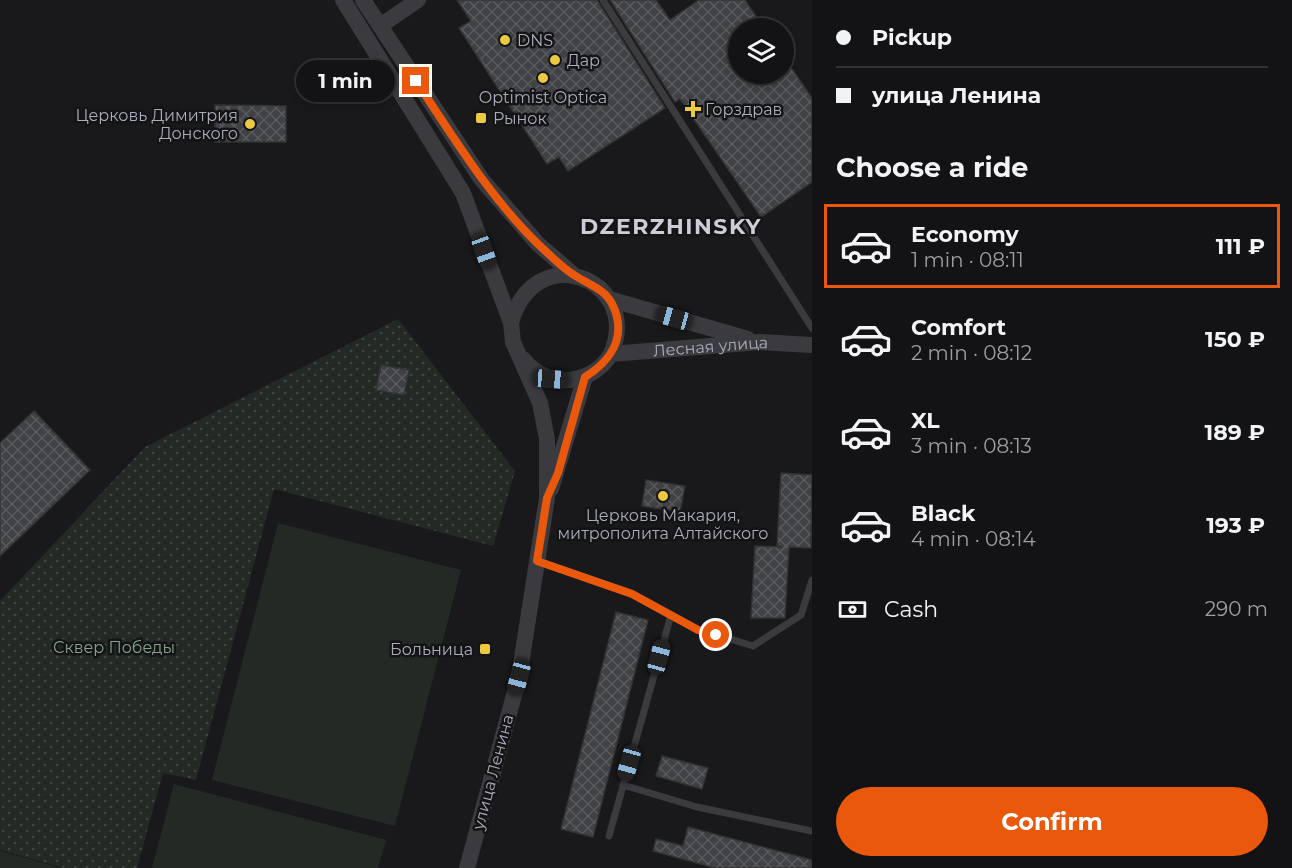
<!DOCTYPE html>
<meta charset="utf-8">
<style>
:root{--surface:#131214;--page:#1c1b1d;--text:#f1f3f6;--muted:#9d9ea0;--line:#323234;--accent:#ea580c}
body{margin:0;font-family:Montserrat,sans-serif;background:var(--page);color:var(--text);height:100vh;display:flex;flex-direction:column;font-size:22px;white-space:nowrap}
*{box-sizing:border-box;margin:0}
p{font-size:20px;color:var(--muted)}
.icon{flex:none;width:33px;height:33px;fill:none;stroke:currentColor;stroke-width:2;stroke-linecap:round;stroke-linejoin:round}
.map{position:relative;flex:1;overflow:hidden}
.panel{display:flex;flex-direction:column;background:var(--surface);width:480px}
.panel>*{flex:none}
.hud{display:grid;align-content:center;height:132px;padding:0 24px;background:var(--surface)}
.buttons{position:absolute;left:728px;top:18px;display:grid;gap:12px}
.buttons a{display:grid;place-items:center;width:66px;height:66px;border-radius:50%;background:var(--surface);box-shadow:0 3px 9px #0003,0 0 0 2px var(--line);font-size:30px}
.end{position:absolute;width:27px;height:27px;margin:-14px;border:8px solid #ea580c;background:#fff;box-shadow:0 0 0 3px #fff}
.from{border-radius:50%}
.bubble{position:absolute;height:42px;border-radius:21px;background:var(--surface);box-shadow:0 3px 9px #0003,0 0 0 2px var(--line);font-size:20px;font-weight:700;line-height:42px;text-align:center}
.car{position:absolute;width:18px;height:36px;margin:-18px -9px;border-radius:8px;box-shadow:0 0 4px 2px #0007;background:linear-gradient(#222 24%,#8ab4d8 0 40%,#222 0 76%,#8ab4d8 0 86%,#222 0)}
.hud b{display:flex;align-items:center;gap:21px;height:57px;font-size:22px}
.hud b+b{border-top:2px solid var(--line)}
.hud i{width:15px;height:15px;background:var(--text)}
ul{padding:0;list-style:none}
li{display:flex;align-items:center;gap:18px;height:84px;margin:0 12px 9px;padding:0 12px;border:3px solid transparent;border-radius:0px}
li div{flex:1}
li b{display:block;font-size:22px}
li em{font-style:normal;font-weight:700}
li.on{border-color:var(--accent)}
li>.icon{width:54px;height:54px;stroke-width:1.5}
h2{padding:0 24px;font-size:27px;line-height:72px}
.pay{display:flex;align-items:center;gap:15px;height:66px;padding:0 24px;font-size:22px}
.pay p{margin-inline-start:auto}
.button{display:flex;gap:12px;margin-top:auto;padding:12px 24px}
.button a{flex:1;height:69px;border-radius:36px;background:var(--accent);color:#fff;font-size:24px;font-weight:700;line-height:69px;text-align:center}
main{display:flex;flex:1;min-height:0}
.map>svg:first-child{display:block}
.grass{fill:#232a25}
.park{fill:url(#park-dots)}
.building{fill:url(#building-cross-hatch);stroke:#333336;stroke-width:1.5}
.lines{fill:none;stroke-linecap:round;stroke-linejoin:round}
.service{stroke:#3a3a3f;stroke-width:7}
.tertiary{stroke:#3a3a3f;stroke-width:16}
.route{stroke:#ea580c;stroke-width:8}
.poi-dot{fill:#ebc940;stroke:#141316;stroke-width:2}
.labels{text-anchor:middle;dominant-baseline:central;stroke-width:5;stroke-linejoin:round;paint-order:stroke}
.poi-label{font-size:16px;fill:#abaeba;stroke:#141316;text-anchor:start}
.street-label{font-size:16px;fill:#abaeba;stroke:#141316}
.park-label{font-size:16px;fill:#83a48a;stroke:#141316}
.district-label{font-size:22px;font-weight:bold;letter-spacing:1.5px;fill:#cccdd6;stroke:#141316}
</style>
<main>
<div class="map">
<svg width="812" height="868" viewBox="0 0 812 868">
<defs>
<pattern id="park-dots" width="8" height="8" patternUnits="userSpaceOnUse" patternTransform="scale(1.5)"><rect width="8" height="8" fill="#232a25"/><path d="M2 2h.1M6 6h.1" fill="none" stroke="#404643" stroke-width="1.8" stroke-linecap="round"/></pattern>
<pattern id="building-cross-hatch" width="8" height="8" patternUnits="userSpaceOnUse" patternTransform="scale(1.5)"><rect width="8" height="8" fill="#404144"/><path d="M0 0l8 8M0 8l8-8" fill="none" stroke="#595a5d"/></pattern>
</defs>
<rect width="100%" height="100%" fill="#19181b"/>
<path class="grass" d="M 278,523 L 461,570 L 395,826 L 212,780 Z
M 174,784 L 386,840 L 378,868 L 152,868 Z
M 0,851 L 62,868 L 0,868 Z"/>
<path class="park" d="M 398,319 L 515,471 L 493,546 L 274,489 L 196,780 L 163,773 L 137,868 L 64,868 L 0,850 L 0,601 L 145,447 Z"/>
<path class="building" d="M 457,0 L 597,0 L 665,108 L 568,171 L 559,157 L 547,164 L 459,28 L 471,21 Z
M 610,0 L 656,0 L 670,20 L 699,0 L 745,0 L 764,28 L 738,28 L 738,74 L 783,74 L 783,56 L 812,98 L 812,182 L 761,217 L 680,99 L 675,102 Z
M 215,105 L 286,106 L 286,142 L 215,142 Z
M 381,365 L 409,370 L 404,395 L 376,390 Z
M 34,411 L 90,470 L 0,556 L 0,443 Z
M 781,473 L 812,475 L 811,548 L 789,547 L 785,618 L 751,618 L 755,546 L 782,547 L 777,546 Z
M 646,480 L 685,486 L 680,512 L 642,506 Z
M 616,612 L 648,620 L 593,837 L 561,829 Z
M 662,756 L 708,768 L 702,789 L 656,776 Z
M 688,827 L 812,860 L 812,868 L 715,868 L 653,851 L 656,839 L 683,846 Z"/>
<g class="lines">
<path class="service" d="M 603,0 L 812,328
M 537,561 L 632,593 L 698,629 L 753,646 L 801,615 L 812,580
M 623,785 L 697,807 L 812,831
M 609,836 L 671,615"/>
<g class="tertiary">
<path d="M 343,0 L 463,193 L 511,323 L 513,342 L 540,403 L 547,439 L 547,498 L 519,677 L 467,868"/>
<path d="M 363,0 L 482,180 L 538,244 L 575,276"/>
<path d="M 380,26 L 418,0"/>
<path d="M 609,299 L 748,339"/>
<path d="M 511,323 C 534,239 638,277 613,349 C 607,365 591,376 575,379 C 555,384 535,374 523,359"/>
<path id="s1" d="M 611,354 L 760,342 L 812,345"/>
<path d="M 551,489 L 585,377"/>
</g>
</g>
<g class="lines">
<path class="route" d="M 416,81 C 454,138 490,198 539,245 C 550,255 561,267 574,275 C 594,288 610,289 617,317 C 623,344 606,364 585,377 L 558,473 L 547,498 L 537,561 L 632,594 L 698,630 L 716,635"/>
</g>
<g class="poi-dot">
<circle cx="505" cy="40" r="6"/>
<circle cx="555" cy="60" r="6"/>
<circle cx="543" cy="78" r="6"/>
<path d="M690 100h6v6h6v6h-6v6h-6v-6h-6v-6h6z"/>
<rect x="475" y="112" width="12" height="12" rx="3"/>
<circle cx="250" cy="124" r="6"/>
<circle cx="663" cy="496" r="6"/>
<rect x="479" y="643" width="12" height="12" rx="3"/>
</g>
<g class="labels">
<g class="poi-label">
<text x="517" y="40">DNS</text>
<text x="567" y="60">Дар</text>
<text x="543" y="97" text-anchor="middle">Optimist Optica</text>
<text x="705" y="109">Горздрав</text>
<text x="238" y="115" text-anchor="end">Церковь Димитрия<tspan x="238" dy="18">Донского</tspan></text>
<text x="493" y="118">Рынок</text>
<text x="663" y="515" text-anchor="middle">Церковь Макария,<tspan x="663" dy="18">митрополита Алтайского</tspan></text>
<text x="473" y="649" text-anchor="end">Больница</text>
</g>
<g class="street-label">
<text stroke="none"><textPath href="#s1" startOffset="100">Лесная улица</textPath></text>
<text transform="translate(493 772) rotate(-75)">улица Ленина</text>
</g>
<g class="park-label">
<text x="114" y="647">Сквер Победы</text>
</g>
<g class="district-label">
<text x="671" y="226">DZERZHINSKY</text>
</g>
</g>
</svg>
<div class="buttons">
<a><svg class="icon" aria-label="layers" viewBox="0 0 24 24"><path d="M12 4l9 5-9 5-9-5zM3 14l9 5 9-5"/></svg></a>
</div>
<i class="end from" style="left:716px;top:635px"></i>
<i class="end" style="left:416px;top:81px"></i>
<div class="bubble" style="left:296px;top:60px;width:99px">1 min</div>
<i class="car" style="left:484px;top:251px;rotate:160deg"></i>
<i class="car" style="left:674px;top:318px;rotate:286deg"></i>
<i class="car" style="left:551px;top:379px;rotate:94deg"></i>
<i class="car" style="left:659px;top:657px;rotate:15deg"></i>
<i class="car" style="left:519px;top:677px;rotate:195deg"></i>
<i class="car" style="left:629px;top:763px;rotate:196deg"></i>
</div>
<section class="panel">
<div class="hud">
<b><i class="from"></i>Pickup</b>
<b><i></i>улица Ленина</b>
</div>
<h2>Choose a ride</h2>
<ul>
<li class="on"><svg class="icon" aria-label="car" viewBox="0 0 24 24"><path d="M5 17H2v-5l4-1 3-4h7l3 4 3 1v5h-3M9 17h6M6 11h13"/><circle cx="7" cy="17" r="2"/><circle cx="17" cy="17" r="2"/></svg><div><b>Economy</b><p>1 min · 08:11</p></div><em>111 ₽</em></li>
<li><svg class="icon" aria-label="car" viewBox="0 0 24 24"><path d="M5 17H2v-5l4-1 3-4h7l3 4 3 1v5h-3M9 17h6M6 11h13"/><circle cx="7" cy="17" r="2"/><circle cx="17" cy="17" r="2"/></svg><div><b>Comfort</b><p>2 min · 08:12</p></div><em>150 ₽</em></li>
<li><svg class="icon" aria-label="car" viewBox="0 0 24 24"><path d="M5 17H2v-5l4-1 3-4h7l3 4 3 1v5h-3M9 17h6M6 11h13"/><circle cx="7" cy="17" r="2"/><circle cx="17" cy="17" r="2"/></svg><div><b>XL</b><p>3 min · 08:13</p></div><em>189 ₽</em></li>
<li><svg class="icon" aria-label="car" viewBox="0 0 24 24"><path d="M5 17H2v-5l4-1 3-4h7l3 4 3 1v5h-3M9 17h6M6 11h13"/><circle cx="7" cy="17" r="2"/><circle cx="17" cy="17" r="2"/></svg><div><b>Black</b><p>4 min · 08:14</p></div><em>193 ₽</em></li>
</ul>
<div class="pay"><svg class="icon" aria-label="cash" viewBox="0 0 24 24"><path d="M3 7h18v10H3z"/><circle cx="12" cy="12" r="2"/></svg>Cash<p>290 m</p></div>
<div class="button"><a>Confirm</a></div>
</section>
</main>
